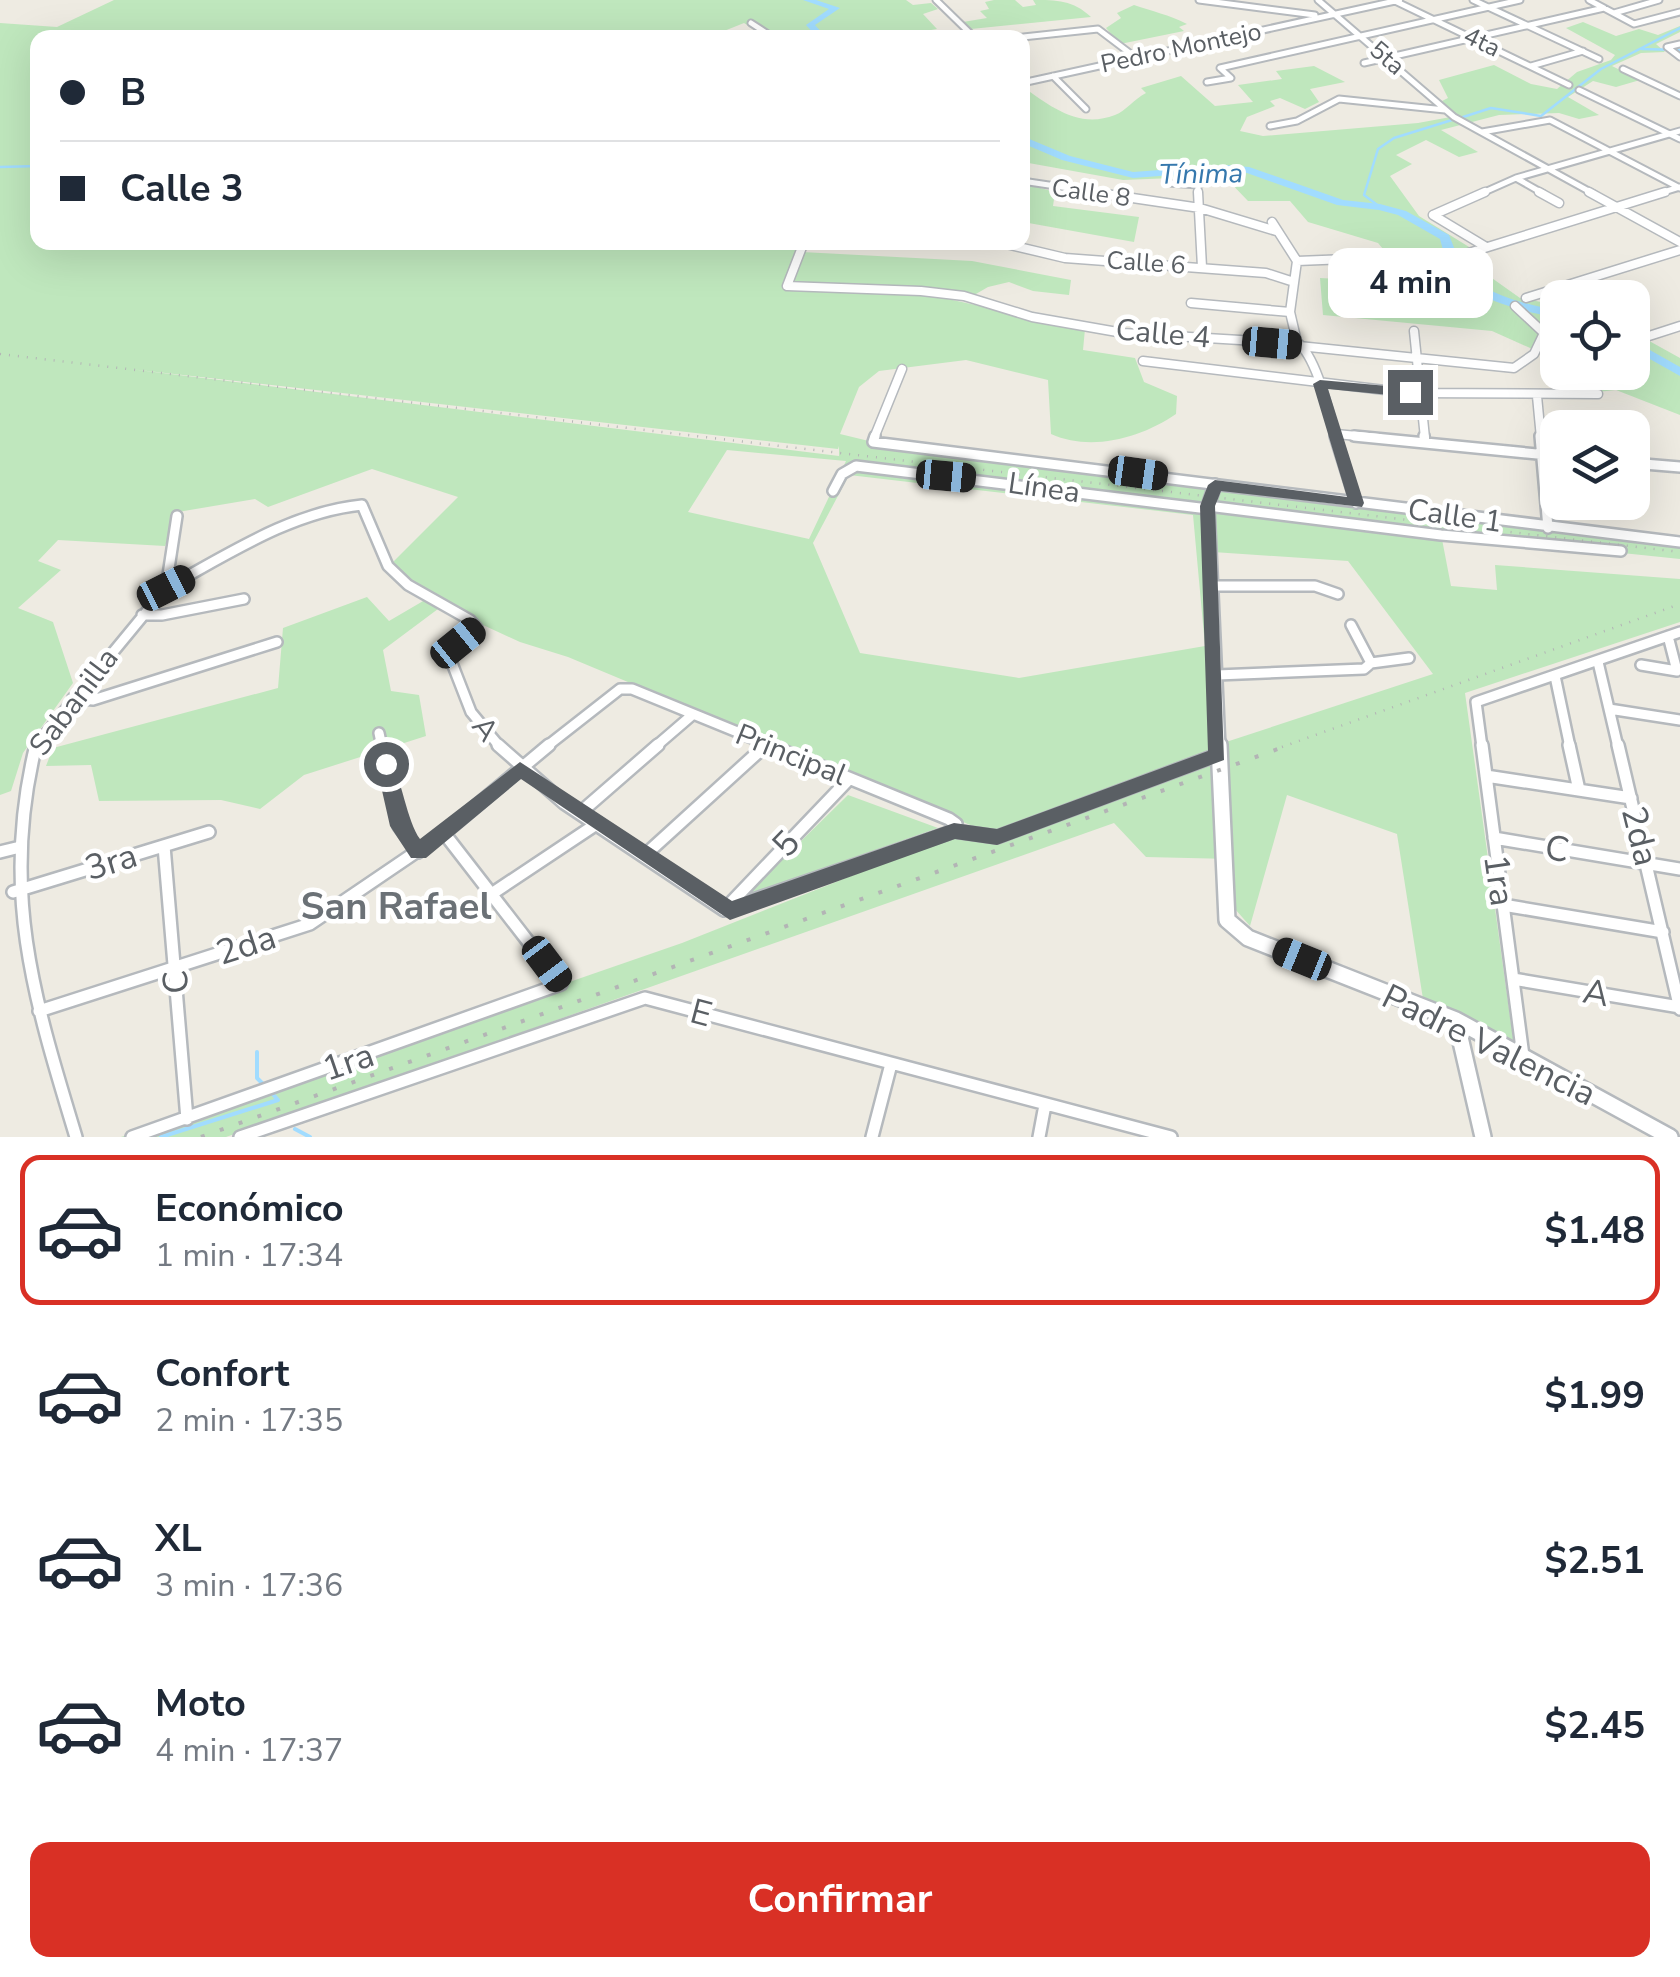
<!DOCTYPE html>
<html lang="es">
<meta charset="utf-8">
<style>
:root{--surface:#fff;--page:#f6f6f7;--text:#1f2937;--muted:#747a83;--line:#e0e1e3;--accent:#d93025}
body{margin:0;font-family:"Nunito Sans",sans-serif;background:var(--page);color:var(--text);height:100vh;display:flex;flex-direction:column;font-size:38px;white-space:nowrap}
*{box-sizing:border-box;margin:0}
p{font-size:32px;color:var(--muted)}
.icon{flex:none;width:55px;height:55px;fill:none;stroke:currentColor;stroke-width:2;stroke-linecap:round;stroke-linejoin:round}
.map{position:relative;height:1137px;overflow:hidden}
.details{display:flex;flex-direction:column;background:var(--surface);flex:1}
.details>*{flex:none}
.top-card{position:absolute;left:30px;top:30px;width:1000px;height:220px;border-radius:20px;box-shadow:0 10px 40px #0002;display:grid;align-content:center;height:220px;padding:0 30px;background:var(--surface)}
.tools{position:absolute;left:1540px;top:280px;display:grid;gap:20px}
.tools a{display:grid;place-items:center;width:110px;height:110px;border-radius:20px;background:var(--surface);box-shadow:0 10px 40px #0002;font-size:50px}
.end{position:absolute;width:45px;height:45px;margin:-22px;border:12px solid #5a5f64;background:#fff;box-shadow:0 0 0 5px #fff}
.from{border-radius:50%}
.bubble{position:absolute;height:70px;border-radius:20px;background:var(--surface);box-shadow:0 10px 40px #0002;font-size:32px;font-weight:700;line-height:70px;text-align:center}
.car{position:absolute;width:30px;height:60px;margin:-30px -15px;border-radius:12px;box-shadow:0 0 8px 2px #0007;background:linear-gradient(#222 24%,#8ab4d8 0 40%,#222 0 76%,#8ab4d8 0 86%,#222 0)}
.top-card b{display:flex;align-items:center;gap:35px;height:95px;font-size:38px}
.top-card b+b{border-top:2px solid var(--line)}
.top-card i{width:25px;height:25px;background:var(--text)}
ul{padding:18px 0 0;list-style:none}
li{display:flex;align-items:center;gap:30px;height:150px;margin:0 20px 15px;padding:0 10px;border:5px solid transparent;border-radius:20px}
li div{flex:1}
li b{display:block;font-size:38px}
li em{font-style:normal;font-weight:700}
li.current{border-color:var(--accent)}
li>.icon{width:90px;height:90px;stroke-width:1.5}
.cta{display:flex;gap:20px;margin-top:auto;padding:20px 30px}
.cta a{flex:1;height:115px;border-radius:20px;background:var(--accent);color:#fff;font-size:40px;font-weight:700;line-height:115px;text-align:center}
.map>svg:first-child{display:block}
.green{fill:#bfe7bd;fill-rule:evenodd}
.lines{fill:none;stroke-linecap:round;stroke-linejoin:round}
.stream-far1{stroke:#a1dcff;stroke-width:2.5}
.stream{stroke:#a1dcff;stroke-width:4}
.river{fill:#a1dcff;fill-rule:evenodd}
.minor-far3-casing{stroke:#b5b9bd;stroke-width:9}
.minor-far2-casing{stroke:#b5b9bd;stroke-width:11}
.minor-far1-casing{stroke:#b5b9bd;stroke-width:14}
.minor-casing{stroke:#b5b9bd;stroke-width:16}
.tertiary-far2-casing{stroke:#b5b9bd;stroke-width:11}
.tertiary-far1-casing{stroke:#b5b9bd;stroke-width:16}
.tertiary-casing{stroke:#b5b9bd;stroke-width:20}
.minor-far3{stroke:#fff;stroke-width:5}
.minor-far2{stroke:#fff;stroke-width:8}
.minor-far1{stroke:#fff;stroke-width:9}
.minor{stroke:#fff;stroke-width:11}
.tertiary-far2{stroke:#fff;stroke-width:8}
.tertiary-far1{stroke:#fff;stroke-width:11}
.tertiary{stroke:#fff;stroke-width:15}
.rail-far1{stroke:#b3b4b5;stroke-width:2.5;stroke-dasharray:1 8;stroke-linecap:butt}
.rail{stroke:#b3b4b5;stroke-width:4;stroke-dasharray:4 16;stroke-linecap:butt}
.route{fill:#5a5f64}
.labels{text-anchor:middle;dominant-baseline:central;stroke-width:9;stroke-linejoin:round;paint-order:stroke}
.far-street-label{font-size:25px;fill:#5a5f64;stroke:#fff}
.far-water-label{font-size:28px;font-style:italic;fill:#3678ad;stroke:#fff}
.street-label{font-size:30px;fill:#5a5f64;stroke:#fff}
.near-street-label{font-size:35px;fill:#5a5f64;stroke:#fff}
.near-neighbourhood-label{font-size:38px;font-weight:bold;fill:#6b7176;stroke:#fff}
</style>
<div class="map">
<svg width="1680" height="1137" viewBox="0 0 1680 1137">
<rect width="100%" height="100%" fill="#eeebe2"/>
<path class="green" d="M 114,0 L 906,0 L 913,5 L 931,3 L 938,9 L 923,14 L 937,29 L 908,34 L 910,38 L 766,37 L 744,23 L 714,35 L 716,38 L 38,38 L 38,242 L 804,242 L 802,252 L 972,261 L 1071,280 L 1069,295 L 1033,291 L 1009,282 L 988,287 L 969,298 L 925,294 L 1085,329 L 1083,350 L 1135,358 L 1144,382 L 1177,396 L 1176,414 C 1141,438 1091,452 1051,434 L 1048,380 L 966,360 L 879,371 L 859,387 L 840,434 L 873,442 L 1680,540 L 1680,559 L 1441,534 L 1451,586 L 1497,590 L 1495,565 L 1680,579 L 1680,622 L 1465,693 L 1514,1045 L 1423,999 L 1397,834 L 1287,795 L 1250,926 L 1235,909 L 1231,859 L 1146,857 L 1114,823 L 226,1137 L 121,1137 L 682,943 L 975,827 L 568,657 L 520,642 L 442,606 L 383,650 L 391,691 L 419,695 L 426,736 L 304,775 L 260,809 L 221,800 L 99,801 L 91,765 L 46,766 L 53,748 L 278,688 L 283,628 L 367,597 L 389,621 L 430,597 L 391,564 L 458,497 L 372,469 L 268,507 L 255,499 L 178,512 L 165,546 L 58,540 L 38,561 L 61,570 L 18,608 L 53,622 L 73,683 L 23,753 L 11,791 L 0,795 L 0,23 L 57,27 ZM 130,369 L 838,449 L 839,446 L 839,456 ZM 727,450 L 846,461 L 809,539 L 688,512 ZM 849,475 L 1193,515 L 1205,646 L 1019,678 L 860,653 L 813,543 ZM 1213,552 L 1348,561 L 1433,674 L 1223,743 Z
M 994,0 L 1015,0 L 1023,7 L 1036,5 L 1033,0 C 1057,0 1073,0 1091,17 L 971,29 L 963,22 L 987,18 L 980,11 L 989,9 L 985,2 Z
M 1134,5 C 1152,11 1169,15 1187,24 L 1179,27 L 1184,31 L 1120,44 L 1106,28 L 1121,18 L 1117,13 Z
M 1583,22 L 1616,36 L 1639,29 L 1658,35 L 1680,26 L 1680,32 L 1656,44 L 1665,52 L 1641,53 L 1612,66 L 1640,80 L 1616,87 L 1593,81 L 1568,97 L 1599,115 L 1579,119 L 1559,113 L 1499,115 L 1441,130 L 1478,152 L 1459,157 L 1426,140 L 1396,155 L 1412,164 L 1390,176 L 1419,216 L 1474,250 L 1465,259 L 1520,298 L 1557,305 L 1557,360 L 1492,331 L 1323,315 L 1320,278 L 1357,280 L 1375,271 L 1399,268 L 1378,243 L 1308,222 L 1290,201 L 1248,201 L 1224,176 L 1123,180 L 1023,162 L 1022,86 C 1051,107 1079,129 1115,115 C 1126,111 1134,99 1146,93 L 1141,88 L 1181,76 L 1215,106 L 1253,102 L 1238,85 L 1282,79 L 1276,71 L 1314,66 L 1345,82 L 1310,89 L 1319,102 L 1305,109 L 1280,98 L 1270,101 L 1275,106 L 1247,117 L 1240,131 L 1263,136 L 1418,123 L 1456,116 L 1442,101 L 1448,98 L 1439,80 L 1494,65 L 1531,84 L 1557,89 L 1577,72 L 1611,60 L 1615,55 L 1566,28 Z
M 1022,183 L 1055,192 L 1053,206 L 1139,217 L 1134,242 L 1023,222 Z
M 1633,332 L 1680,358 L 1680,415 L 1616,390 L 1587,393 L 1570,373 L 1632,372 Z
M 848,795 L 938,828 L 746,895 Z"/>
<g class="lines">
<path class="stream-far1" d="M 1642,49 L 1680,50
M 1460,118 L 1491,108 L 1541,116 L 1601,69 L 1680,28
M 0,167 L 38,166
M 38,193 L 38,205
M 1380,207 L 1364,195 L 1378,149 L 1394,138 L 1452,120"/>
<path class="stream" d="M 257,1052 L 257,1078 L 265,1086
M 295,1129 L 310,1137
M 161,1137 L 278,1100 L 271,1092"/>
<path class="river" d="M 803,0 L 816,0 L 840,8 L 815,25 L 827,38 L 818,38 L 806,25 L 829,9 Z
M 1022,99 L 1027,102 L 1027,106 L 1022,109 Z
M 1022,136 L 1070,156 L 1133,172 L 1226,165 L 1249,167 L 1343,200 L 1380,204 L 1406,211 L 1449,235 L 1455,250 L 1451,261 C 1476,291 1520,304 1558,310 L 1558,318 C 1514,310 1467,297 1439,261 L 1443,250 L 1440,239 L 1398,215 L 1379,210 L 1337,205 L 1247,173 L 1226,171 L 1133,178 L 1062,160 L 1022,143 Z
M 1632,340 L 1680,367 L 1680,376 L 1632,349 Z"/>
<g class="minor-far3-casing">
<path id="minor-far3" d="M 936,0 L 975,38
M 1199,0 L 1315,15
M 1318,0 L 1454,117 L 1594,194
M 1473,0 L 1599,59
M 1589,0 L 1634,24 L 1680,12
M 1614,13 L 1659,0
M 751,23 L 774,38
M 1014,38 L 1098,29 L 1135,57
M 1680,44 L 1667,47 L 1680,57
M 1364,63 L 1604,8
M 1531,66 L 1583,51
M 1623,69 L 1680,96
M 1053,76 L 1086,109
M 1207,82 L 1231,78 L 1220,68 L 1520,0
M 1022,83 L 1395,1 L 1569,85
M 1579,90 L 1680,139
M 1270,126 L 1297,121 L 1339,99 L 1445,110
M 1482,132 L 1550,120 L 1680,188
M 1516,178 L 1544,194
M 1022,181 L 1109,194
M 1168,183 L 1198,185 L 1198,194
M 1480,194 L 1516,178 L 1680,131
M 1657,194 L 1680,187"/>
</g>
<g class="minor-far2-casing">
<path id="minor-far2" d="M 1092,192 L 1200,208 L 1276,231
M 1198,192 L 1202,267
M 1539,192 L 1559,203
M 1589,192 L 1680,242
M 1433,215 L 1485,192
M 1433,215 L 1486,247
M 1272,222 L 1297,261 L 1290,312 L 1297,342 C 1317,357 1329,413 1336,438
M 804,242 L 787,286 L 921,291 L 964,296 L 1032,317 L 1123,333 L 1240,340 L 1514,368 L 1534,354 L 1544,333 L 1515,306
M 998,242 L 1065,258 L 1266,273 L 1294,282
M 1462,255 L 1665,192
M 1297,261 L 1423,256
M 1526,298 L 1680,250
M 1191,303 L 1290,312
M 1414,331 L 1425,438
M 1649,336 L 1680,326
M 1143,361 L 1410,393 L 1598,394
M 1537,396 L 1541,438
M 1336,434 L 1379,438
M 874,438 L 902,369"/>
</g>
<g class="minor-far1-casing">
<path id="minor-far1" d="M 875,436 L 873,442 L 1680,542
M 1335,436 L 1356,503
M 1354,436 L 1558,456
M 1424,436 L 1425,443
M 1540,436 L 1548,528
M 1632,463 L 1680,467
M 833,491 L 842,474 L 856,466 L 1208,509
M 1208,506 L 1441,535 L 1621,551
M 1213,586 L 1315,586 L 1338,594
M 166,588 C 227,555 291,512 362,505 L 388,566 L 408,585 L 470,620 L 477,628 L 458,643 L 450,658 L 471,712 L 500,747
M 142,615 L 162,615 L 244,599
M 1351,625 L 1371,663
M 1598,662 L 1618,747
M 1641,665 L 1677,671 L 1668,636
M 1217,675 L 1364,669 L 1371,663 L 1409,658
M 1555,676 L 1570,747
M 73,698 L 93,700 L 277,642
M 1609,709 L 1680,720
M 379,733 L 382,747
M 35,747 L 166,588 L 177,516
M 546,747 L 620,689 L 632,689 L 774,747
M 655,747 L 691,716
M 763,747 L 767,744
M 1482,747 L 1476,702 L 1680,632"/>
</g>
<g class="minor-casing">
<path id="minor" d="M 36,745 C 0,890 34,999 76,1137
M 382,745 L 399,826 L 418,852
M 498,745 L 564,803 L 724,910
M 768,745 L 949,819 L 956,824 L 954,831
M 1482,745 L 1523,1056
M 1569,745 L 1579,790
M 1618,745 L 1680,1009
M 1486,776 L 1631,798
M 581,812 L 658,745
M 954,831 L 997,837 L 1217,755
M 1494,838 L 1680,869
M 164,846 L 187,1119
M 0,852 L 16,848
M 645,855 L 766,745
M 13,892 L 209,832
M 493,893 L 598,823
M 1503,905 L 1663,932
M 724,910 L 954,831
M 724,910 L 849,779
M 1513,979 L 1680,1007
M 39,1011 L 310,924 L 444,833 L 549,745
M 132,1137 L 561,984 L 444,833
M 240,1137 L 645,998 L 1171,1137
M 872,1137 L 891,1064
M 1039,1137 L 1045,1105"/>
</g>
<g class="tertiary-far2-casing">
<path id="tertiary-far2" d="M 1394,0 L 1398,0"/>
</g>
<g class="tertiary-far1-casing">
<path id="tertiary-far1" d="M 1215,485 L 1208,506 L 1219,747"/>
</g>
<g class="tertiary-casing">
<path id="tertiary" d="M 1219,745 L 1227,920 L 1248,938 L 1456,1020 L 1670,1137
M 1456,1020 L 1483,1137"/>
</g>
<use href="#minor-far3" class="minor-far3"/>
<use href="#minor-far2" class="minor-far2"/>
<use href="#minor-far1" class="minor-far1"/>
<use href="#minor" class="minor"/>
<use href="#tertiary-far2" class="tertiary-far2"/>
<use href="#tertiary-far1" class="tertiary-far1"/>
<use href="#tertiary" class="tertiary"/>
<path class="rail-far1" d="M 0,354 L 1680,552
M 1282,747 L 1680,604"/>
<path class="rail" d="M 201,1137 L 1289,745"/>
</g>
<path class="route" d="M 1320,380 L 1410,388 L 1417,392 L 1410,397 L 1328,389 L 1364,503 L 1362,507 L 1221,491 L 1215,506 L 1224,760 L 997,845 L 955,839 L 730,920 L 521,779 L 426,858 L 411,858 L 390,826 L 376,764 L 379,759 L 386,757 C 400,764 405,819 420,839 L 520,762 L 732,901 L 954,823 L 997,829 L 1208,751 L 1200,506 L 1208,485 L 1215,480 L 1347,497 L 1313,384 Z"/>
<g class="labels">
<g class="far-street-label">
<text transform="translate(1482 42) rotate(26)">4ta</text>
<text transform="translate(1181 48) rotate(-12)">Pedro Montejo</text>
<text transform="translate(1387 58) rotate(41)">5ta</text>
<text transform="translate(1091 193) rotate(8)">Calle 8</text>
<text transform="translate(1146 263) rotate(4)">Calle 6</text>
</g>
<g class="far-water-label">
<text transform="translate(1201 174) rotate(-1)">Tínima</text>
</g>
<g class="street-label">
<text transform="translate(1163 334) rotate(5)">Calle 4</text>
<text transform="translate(1044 488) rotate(8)">Línea</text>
<text transform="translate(1455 516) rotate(8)">Calle 1</text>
<text transform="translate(74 702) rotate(-53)">Sabanilla</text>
<text transform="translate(485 729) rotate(52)">A</text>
<text transform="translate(791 755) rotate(22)">Principal</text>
</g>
<g class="near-street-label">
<text transform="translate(1640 836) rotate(76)">2da</text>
<text transform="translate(786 844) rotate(-46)">5</text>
<text transform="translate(1557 849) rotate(9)">C</text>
<text transform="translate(111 862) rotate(-17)">3ra</text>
<text transform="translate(1499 880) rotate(82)">1ra</text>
<text transform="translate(246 945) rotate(-18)">2da</text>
<text transform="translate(176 982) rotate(-95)">C</text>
<text transform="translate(1596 993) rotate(10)">A</text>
<text transform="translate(701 1013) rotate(15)">E</text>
<text transform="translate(1489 1045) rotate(26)">Padre Valencia</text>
<text transform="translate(348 1062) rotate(-19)">1ra</text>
</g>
<g class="near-neighbourhood-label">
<text x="396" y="906">San Rafael</text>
</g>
</g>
</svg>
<div class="tools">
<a><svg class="icon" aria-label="locate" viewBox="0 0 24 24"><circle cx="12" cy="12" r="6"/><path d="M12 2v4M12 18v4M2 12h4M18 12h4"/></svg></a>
<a><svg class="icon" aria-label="layers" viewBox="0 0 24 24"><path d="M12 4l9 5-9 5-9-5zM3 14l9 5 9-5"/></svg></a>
</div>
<i class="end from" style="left:386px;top:764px"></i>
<i class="end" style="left:1410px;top:392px"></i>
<div class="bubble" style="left:1328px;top:248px;width:165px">4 min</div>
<i class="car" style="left:1272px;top:343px;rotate:95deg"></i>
<i class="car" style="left:1138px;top:473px;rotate:98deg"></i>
<i class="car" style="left:946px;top:476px;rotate:95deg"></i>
<i class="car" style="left:166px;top:588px;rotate:63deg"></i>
<i class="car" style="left:458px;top:643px;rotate:51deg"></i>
<i class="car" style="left:1302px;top:959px;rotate:292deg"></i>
<i class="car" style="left:547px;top:964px;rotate:143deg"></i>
<div class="top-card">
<b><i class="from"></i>B</b>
<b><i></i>Calle 3</b>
</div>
</div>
<section class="details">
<ul>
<li class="current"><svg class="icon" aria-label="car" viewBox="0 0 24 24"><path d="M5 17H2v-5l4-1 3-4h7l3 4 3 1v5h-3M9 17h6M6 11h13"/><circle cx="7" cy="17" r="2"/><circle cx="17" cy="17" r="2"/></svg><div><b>Económico</b><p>1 min · 17:34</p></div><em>$1.48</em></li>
<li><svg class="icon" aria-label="car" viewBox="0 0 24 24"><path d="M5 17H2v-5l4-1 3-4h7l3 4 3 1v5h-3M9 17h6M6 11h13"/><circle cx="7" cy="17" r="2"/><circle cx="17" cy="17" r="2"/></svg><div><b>Confort</b><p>2 min · 17:35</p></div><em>$1.99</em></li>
<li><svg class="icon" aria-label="car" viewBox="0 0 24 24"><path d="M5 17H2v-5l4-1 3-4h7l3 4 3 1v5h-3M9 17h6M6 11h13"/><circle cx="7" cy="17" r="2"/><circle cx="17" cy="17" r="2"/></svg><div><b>XL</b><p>3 min · 17:36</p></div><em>$2.51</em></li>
<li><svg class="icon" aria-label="car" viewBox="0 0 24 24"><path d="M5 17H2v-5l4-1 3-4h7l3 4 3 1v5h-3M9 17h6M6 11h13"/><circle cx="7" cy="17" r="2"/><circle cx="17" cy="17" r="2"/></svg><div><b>Moto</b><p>4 min · 17:37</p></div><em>$2.45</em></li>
</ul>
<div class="cta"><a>Confirmar</a></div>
</section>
